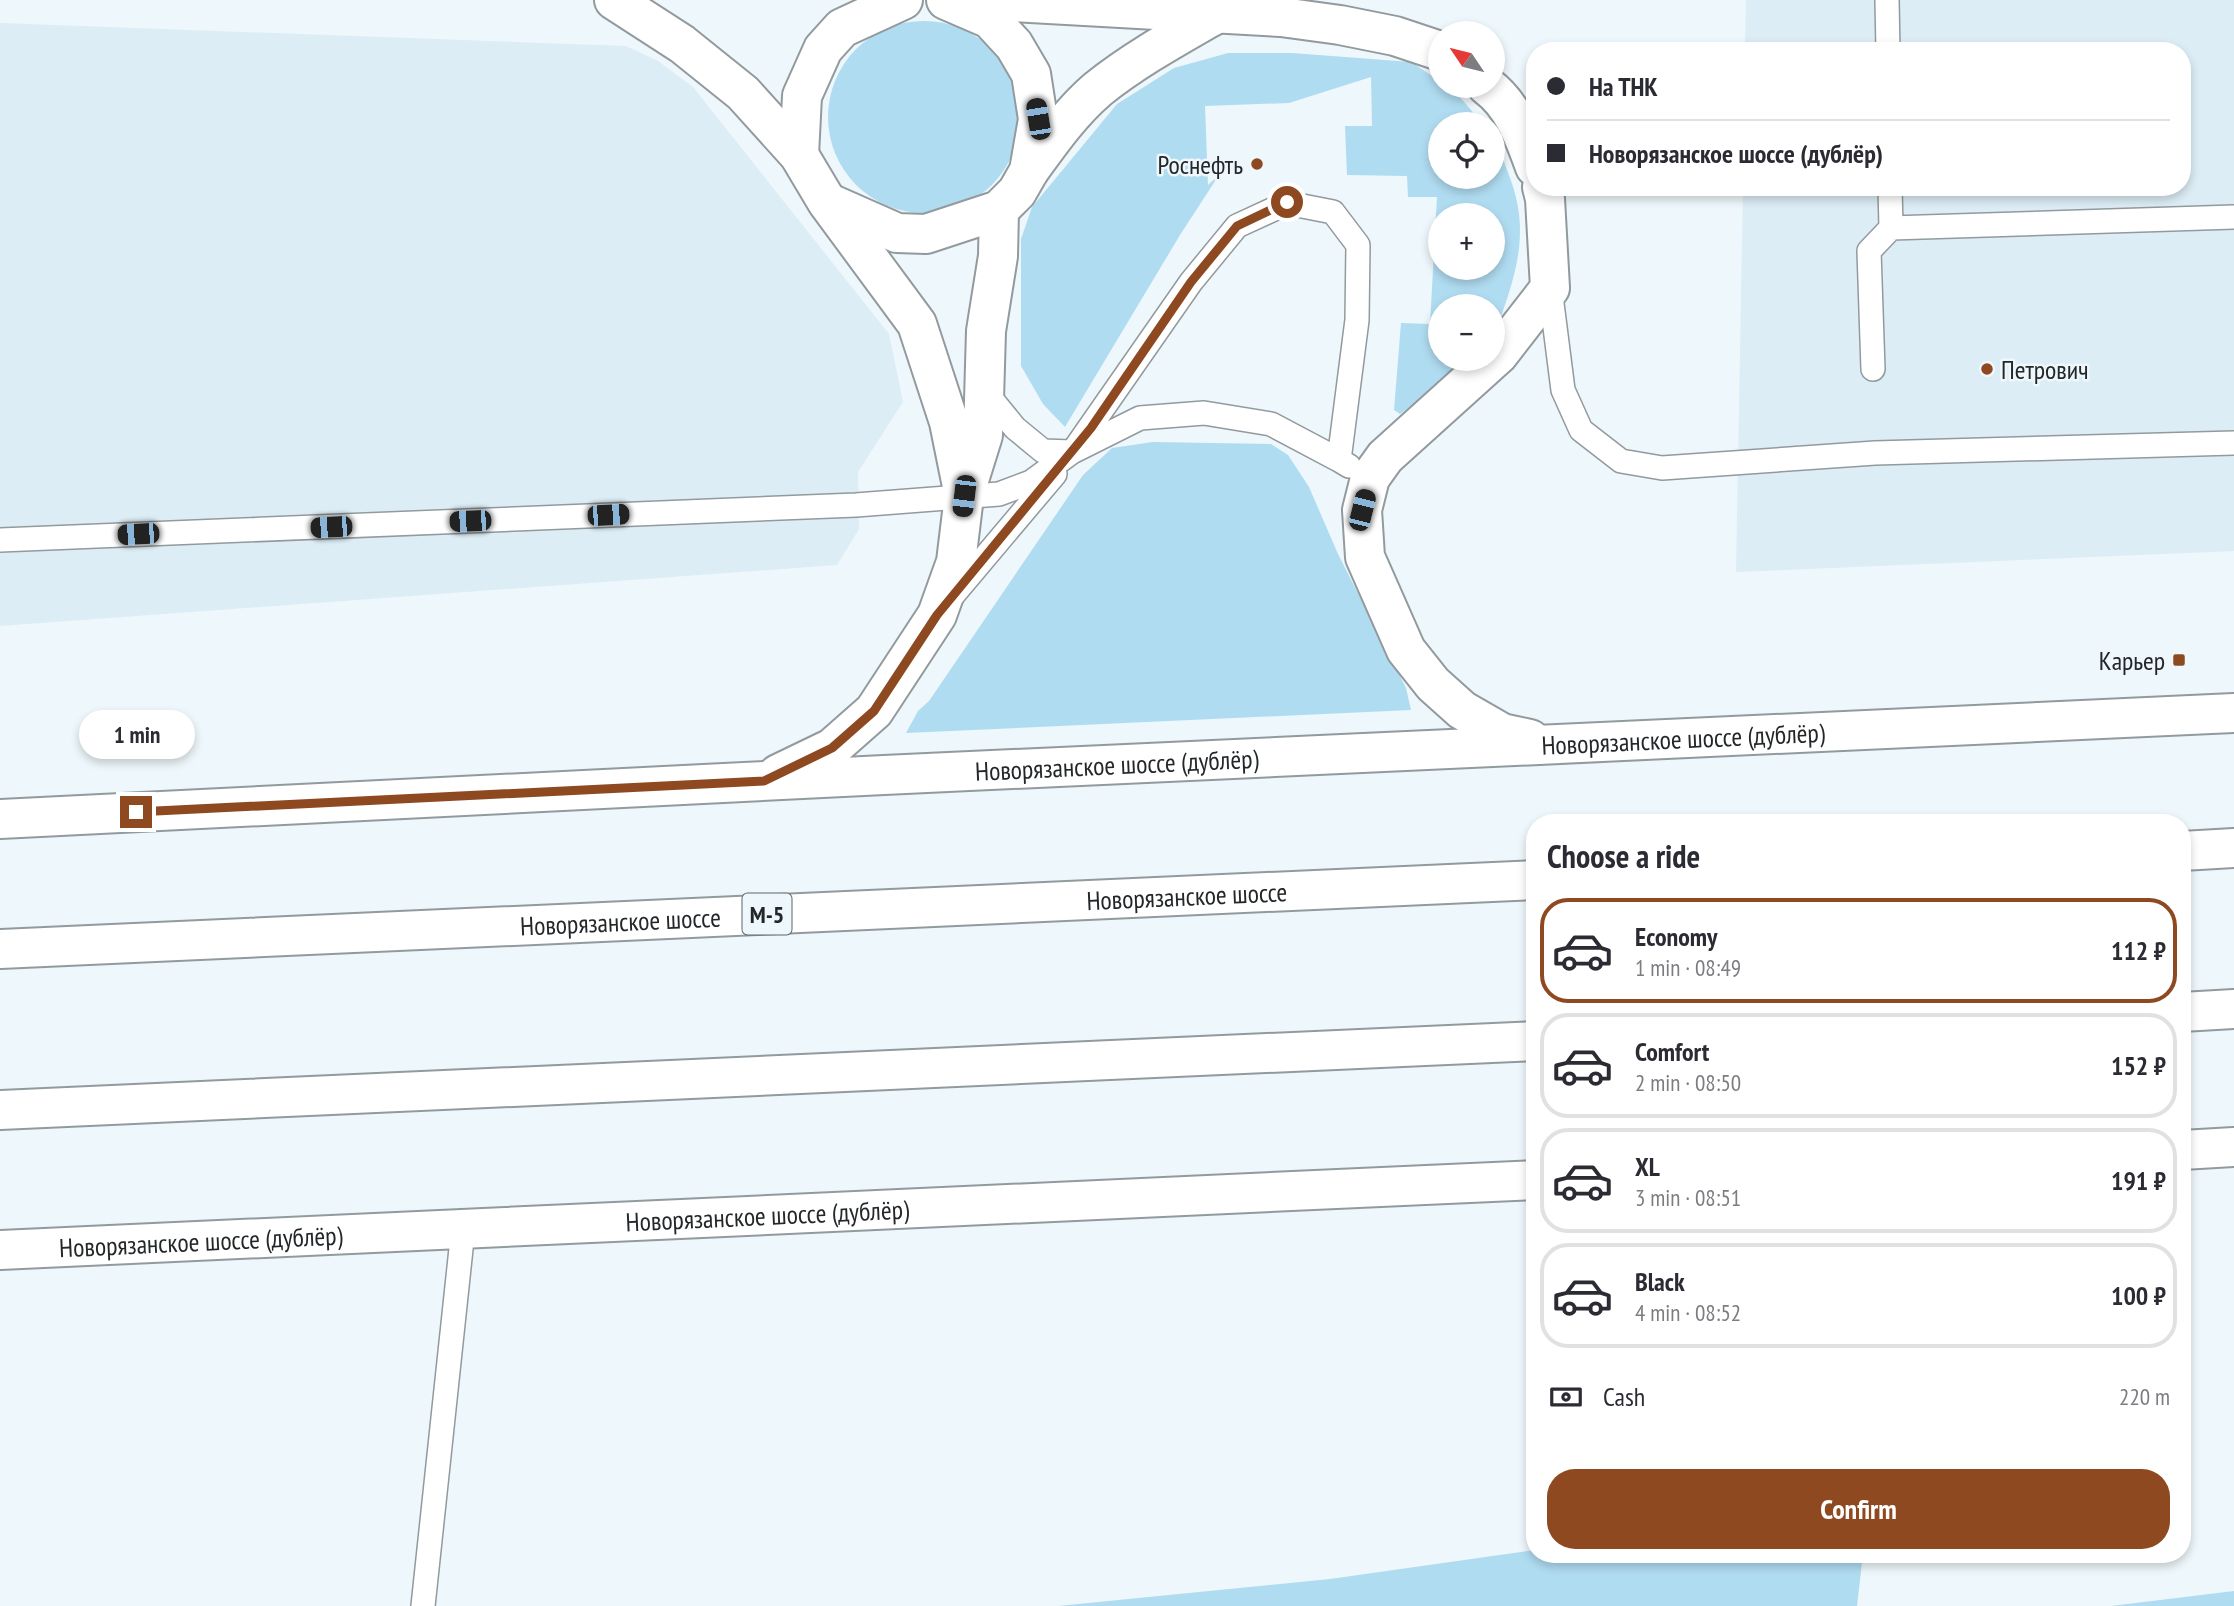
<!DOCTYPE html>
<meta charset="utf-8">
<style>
:root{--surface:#fff;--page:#f2f2f3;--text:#2b2b33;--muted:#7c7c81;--line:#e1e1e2;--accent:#8e4920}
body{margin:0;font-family:"PT Sans Narrow",sans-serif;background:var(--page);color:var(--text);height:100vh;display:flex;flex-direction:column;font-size:26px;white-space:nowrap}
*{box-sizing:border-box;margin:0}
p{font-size:23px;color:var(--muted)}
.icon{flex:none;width:38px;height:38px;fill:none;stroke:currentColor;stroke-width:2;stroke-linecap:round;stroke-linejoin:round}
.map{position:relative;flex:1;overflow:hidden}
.side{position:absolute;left:1526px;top:814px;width:665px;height:749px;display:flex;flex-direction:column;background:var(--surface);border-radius:28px;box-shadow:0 4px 10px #0003}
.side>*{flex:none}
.banner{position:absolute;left:1526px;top:42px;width:665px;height:154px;border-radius:28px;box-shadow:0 4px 10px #0003;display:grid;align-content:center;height:154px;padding:0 21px;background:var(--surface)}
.needle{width:46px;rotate:305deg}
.buttons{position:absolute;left:1428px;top:21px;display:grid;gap:14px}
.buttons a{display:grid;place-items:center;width:77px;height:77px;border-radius:50%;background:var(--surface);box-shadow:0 4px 10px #0003;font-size:35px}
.end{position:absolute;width:32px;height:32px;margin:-16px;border:9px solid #8e4920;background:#fff;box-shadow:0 0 0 4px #fff}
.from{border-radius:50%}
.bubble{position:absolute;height:49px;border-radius:24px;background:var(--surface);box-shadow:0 4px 10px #0003;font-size:23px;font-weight:700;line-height:49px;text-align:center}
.car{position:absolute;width:21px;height:42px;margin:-21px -10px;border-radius:9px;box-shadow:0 0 5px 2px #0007;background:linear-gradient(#222 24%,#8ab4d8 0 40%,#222 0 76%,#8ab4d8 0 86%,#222 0)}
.banner b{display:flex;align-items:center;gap:24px;height:66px;font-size:26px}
.banner b+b{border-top:2px solid var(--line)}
.banner i{width:18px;height:18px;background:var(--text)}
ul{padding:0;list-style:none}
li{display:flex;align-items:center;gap:21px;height:105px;margin:0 14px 10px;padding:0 7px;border:4px solid var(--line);border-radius:28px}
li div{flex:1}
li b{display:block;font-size:26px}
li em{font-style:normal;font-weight:700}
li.active{border-color:var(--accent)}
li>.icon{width:63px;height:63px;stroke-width:1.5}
h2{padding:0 21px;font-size:32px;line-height:84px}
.pay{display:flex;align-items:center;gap:18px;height:77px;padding:0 21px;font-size:26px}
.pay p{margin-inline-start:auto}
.button{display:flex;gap:14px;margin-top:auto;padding:14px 21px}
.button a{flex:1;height:80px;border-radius:28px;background:var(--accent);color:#fff;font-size:28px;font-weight:700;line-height:80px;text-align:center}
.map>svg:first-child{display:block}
.built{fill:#dcedf5}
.green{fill:#b0dcf1;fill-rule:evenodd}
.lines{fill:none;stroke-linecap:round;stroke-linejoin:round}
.lane-casing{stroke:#929a9e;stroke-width:26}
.street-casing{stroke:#929a9e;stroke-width:42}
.secondary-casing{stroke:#929a9e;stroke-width:42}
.highway-casing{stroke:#929a9e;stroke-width:42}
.lane{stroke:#fff;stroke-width:23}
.street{stroke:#fff;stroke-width:38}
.secondary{stroke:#fff;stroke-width:38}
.highway{stroke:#fff;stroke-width:38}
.route{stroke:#8e4920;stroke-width:9}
.poi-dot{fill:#8e4920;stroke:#eef7fb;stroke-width:2.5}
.labels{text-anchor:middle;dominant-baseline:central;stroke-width:5;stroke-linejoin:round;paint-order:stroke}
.shield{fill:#eef7fb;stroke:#616568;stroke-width:2}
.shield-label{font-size:24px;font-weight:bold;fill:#242729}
.poi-label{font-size:26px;fill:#242729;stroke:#eef7fb;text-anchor:end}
.street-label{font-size:26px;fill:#242729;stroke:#eef7fb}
</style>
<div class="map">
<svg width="2234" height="1606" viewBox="0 0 2234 1606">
<rect width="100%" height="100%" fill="#eef7fb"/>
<path class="built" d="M 1746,0 L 2234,0 L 2234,551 L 1736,572 L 1743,187 L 2182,187 L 2182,51 L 1745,51 Z
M 0,23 L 626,46 L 658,61 L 693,87 L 889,334 L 903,402 L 858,472 L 859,529 L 837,565 L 0,626 Z"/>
<path class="green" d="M828 117a96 96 0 1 1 192 0a96 96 0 1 1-192 0Z
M 1228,53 L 1292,53 L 1411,62 L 1440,81 L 1440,86 L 1448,86 L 1453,89 L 1483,124 L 1440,124 L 1440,177 L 1493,177 L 1493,135 C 1502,158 1514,183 1518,207 C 1526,254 1508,296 1493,339 L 1493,306 L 1440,306 L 1440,359 L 1470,359 L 1439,386 L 1400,414 L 1394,410 L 1401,323 L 1430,324 L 1437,197 L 1408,197 L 1407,176 L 1347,175 L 1345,126 L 1372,126 L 1371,77 L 1289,103 L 1205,106 L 1208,185 L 1219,175 L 1180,235 L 1065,427 L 1043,404 L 1021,366 L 1021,239 L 1032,207 L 1117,104 L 1174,68 ZM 1440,215 L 1493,215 L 1493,268 L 1440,268 Z
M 1153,442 L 1271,444 L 1288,455 L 1309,487 L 1338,554 L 1406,688 L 1411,710 L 906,733 L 918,711 L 929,701 L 1083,475 L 1112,448 Z
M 1535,1550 L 1535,1554 L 1863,1554 L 1857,1606 L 1058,1606 L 1330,1579 Z
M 2234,1591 L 2234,1606 L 2111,1606 Z"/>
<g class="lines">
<g class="lane-casing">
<path id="lane" d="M 1887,0 L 1888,51
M 1890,187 L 1891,228
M 1550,288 L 1563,390 L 1581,430 L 1621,461 L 1662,468 L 1875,453 L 2234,443
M 1873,369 L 1869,251 L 1891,228 L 2234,217
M 984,390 L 1015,428 L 1043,451 L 1072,452
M 1076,447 L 1191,282 L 1237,226 L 1287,203 L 1333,212 L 1358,245 L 1357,320 L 1339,460 L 1349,466
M 0,540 L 856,505 L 999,494 L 1031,482 L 1072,452 L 1140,418 L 1204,413 L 1271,424 L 1339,460
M 953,595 L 1055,474
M 423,1606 L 463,1230"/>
</g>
<g class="street-casing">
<g id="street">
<path d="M 1029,171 C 1050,142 1071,112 1098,89 C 1134,60 1176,37 1216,14"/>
<path d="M 964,496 L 983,435 L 986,331 L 998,256 L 999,210"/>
<path d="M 2182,1150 L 2234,1147"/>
<path id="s1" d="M 0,1250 L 1535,1180"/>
</g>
</g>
<g class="secondary-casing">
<g id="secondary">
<path d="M 614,0 L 682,44 L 743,93 L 799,155 L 827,202 L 917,324 L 949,422 L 964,496 L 956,562 L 937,615 L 874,711 L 832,748 L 778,774"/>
<path d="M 975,0 L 1281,17 L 1340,25 L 1395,36 L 1440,51"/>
<path d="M 1487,86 C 1513,105 1524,137 1535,167"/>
<path d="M 799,155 L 802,96 L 823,49 L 842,28 L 903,0"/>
<path d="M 829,203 L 897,233 L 926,234 L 999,210 L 1017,192 L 1029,171 L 1038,119 L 1031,74 L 1014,45 L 990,19 L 946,0"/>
<path d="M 1530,739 L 1502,733 L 1462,710 L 1433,684 L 1406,650 L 1365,557 L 1362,510 L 1370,478 L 1385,457 L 1498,355 L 1550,288 L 1545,199 L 1542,187"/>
<path id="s2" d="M 0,819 L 884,775 L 2234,713"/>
</g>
</g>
<g class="highway-casing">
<g id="highway">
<path d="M 2182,851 L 2234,848"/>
<path id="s3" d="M 0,949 L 1535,880"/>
<path d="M 2182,1012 L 2234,1009"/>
<path d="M 0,1110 L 1535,1041"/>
</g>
</g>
<use href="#lane" class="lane"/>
<use href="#street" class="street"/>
<use href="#secondary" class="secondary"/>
<use href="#highway" class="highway"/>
</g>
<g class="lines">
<path class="route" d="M 136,812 L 764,781 L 832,748 L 874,711 L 937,615 L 1091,428 L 1191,282 L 1237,226 L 1287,202"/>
</g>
<g class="poi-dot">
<circle cx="1257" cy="164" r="7"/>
<circle cx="1987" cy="369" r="7"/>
<rect x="2172" y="653" width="14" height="14" rx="3.5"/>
</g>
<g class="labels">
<rect class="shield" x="742.5" y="893.5" width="49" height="41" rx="5"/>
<g class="shield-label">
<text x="767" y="914">М-5</text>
</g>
<g class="poi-label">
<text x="1243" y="164">Роснефть</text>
<text x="2001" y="369" text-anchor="start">Петрович</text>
<text x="2165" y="660">Карьер</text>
</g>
<g class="street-label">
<text stroke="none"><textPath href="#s2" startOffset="1685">Новорязанское шоссе (дублёр)</textPath></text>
<text stroke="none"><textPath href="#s2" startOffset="1118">Новорязанское шоссе (дублёр)</textPath></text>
<text stroke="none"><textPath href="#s3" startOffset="1188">Новорязанское шоссе</textPath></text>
<text stroke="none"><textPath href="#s3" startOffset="621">Новорязанское шоссе</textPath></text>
<text stroke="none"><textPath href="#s1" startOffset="768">Новорязанское шоссе (дублёр)</textPath></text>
<text stroke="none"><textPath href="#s1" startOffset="201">Новорязанское шоссе (дублёр)</textPath></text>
</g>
</g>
</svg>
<div class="buttons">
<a><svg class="needle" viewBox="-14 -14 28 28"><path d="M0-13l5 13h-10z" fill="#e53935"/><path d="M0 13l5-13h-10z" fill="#7c7c81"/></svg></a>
<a><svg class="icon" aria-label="locate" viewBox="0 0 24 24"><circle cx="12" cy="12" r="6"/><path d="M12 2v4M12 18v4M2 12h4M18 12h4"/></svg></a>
<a>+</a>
<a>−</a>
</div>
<i class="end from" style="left:1287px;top:202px"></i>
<i class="end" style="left:136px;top:812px"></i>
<div class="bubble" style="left:79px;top:710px;width:116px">1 min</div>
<i class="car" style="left:1038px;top:119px;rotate:351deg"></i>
<i class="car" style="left:964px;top:496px;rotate:187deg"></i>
<i class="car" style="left:1362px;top:510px;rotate:14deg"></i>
<i class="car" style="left:608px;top:515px;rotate:87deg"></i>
<i class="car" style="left:470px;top:521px;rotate:268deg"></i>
<i class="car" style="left:331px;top:527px;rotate:267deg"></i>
<i class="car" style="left:138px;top:534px;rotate:267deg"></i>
<div class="banner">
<b><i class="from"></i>На ТНК</b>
<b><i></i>Новорязанское шоссе (дублёр)</b>
</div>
<section class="side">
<h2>Choose a ride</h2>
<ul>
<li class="active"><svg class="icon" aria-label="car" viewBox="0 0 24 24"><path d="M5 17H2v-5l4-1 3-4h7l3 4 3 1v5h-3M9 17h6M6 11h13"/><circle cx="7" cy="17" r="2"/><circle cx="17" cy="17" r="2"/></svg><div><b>Economy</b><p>1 min · 08:49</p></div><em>112 ₽</em></li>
<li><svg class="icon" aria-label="car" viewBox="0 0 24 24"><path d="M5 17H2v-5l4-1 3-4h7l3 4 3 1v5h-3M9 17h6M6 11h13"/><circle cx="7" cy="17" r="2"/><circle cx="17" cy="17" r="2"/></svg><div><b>Comfort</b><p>2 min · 08:50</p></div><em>152 ₽</em></li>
<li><svg class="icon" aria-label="car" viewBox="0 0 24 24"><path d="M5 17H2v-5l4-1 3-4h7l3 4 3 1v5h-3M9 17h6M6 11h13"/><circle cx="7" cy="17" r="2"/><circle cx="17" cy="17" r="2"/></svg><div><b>XL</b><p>3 min · 08:51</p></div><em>191 ₽</em></li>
<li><svg class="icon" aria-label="car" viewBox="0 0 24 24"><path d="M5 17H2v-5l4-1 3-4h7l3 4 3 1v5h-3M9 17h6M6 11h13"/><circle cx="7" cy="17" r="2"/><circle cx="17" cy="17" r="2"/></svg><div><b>Black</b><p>4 min · 08:52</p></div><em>100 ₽</em></li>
</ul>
<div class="pay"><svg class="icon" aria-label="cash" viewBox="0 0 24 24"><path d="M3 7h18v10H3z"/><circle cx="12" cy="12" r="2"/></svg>Cash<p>220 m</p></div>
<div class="button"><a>Confirm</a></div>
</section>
</div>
